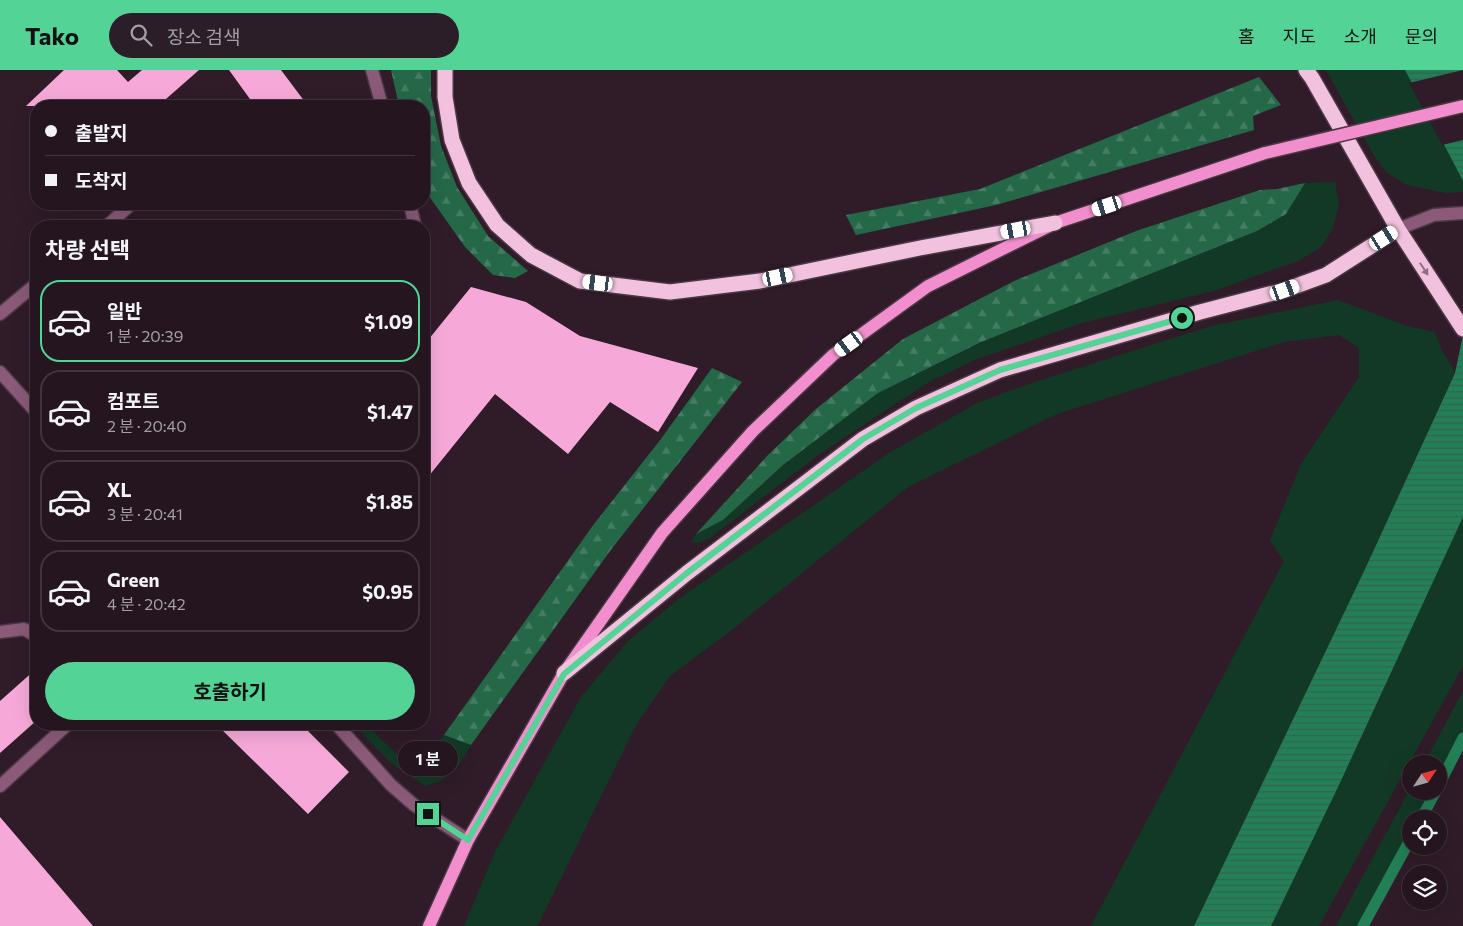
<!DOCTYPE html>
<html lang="ko">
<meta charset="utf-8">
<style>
:root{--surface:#24151f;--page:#2c1e28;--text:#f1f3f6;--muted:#a39fa4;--line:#41343d;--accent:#53d396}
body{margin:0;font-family:Commissioner,"Noto Sans KR",sans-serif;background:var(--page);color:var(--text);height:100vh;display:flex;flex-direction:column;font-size:19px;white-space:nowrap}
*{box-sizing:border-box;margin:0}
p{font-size:16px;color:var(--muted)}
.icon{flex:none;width:28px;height:28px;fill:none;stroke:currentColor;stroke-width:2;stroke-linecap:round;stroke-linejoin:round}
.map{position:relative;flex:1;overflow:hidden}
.side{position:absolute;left:30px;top:150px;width:400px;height:510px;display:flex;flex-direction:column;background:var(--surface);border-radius:20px;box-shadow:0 5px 20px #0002,0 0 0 1px var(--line)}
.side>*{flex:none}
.banner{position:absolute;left:30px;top:30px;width:400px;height:110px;border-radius:20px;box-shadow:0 5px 20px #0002,0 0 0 1px var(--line);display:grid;align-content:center;height:110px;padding:0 15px;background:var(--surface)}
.needle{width:32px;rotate:54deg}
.controls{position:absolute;left:1402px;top:685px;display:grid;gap:10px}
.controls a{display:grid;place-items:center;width:45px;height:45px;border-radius:50%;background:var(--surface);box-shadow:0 5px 20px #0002,0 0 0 1px var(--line);font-size:25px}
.end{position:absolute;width:22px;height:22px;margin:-11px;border:6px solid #53d396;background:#111;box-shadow:0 0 0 2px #111}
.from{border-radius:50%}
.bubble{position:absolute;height:35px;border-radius:18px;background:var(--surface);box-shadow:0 5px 20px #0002,0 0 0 1px var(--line);font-size:16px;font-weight:700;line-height:35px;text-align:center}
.car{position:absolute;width:15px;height:30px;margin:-15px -8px;border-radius:6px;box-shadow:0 0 4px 1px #0007;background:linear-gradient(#fff 24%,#345 0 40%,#fff 0 76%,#345 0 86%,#fff 0)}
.banner b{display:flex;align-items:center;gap:18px;height:48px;font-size:19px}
.banner b+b{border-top:1px solid var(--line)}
.banner i{width:12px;height:12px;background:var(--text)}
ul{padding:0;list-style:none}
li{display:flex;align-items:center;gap:15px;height:82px;margin:0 10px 8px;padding:0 5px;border:2px solid var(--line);border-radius:20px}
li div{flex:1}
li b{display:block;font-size:19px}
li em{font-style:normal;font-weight:700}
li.selected{border-color:var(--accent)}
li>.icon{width:45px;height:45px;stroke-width:1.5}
h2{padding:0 15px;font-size:22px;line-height:60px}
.action{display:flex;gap:10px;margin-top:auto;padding:10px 15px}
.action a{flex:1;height:58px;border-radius:30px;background:var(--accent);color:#111;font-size:20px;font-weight:700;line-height:58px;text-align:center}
header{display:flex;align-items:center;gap:30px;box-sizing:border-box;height:70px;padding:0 25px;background:var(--accent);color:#111}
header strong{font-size:24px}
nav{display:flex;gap:28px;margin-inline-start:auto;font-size:18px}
.search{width:350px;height:45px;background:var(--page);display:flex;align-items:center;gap:12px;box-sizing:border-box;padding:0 18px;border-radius:28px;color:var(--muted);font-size:19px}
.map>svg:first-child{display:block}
.green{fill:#123926}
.forest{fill:url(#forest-firs)}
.water{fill:url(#water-rules)}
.pier{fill:#301c29}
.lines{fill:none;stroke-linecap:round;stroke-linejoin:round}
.stream{stroke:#227f56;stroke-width:11}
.building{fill:#f6a9d8}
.lane-casing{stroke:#4b3844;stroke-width:15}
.street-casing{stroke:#4b3844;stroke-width:15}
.primary-casing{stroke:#4b3844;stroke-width:15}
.highway-casing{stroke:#4b3844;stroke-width:18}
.lane{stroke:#8a5a78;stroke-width:12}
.street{stroke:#8a5a78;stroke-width:12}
.primary{stroke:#f28ecd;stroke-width:12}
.highway{stroke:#f2c1de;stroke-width:15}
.primary-bridge-casing{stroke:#4b3844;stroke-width:15;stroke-linecap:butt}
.primary-bridge{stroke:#f28ecd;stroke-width:12}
.oneway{fill:#8e6f81}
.route{stroke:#53d396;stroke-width:6}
</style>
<header>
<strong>Tako</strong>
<div class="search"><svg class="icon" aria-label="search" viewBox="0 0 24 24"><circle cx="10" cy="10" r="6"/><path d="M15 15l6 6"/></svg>장소 검색</div>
<nav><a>홈</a><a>지도</a><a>소개</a><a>문의</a></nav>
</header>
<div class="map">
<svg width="1463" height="856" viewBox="0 0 1463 856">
<defs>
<pattern id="forest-firs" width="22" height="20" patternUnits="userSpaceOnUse" patternTransform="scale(1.25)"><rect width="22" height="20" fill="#246848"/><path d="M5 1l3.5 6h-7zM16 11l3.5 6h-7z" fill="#447d63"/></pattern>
<pattern id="water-rules" width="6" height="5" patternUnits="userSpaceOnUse" patternTransform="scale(1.25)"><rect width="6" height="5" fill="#227f56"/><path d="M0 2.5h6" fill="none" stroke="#33644f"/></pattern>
</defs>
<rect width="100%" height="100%" fill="#301c29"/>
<path class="green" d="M 1326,0 L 1405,0 L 1463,111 L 1463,122 L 1446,123 L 1407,115 L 1386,102 L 1373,84 Z
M 1335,112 L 1339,134 L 1333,158 L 1321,177 L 1300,190 L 1217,220 L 1082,253 L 977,289 L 929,312 L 821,383 L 710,468 L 699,473 L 691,472 L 696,464 L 723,450 L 783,395 L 878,323 L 979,273 L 1257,161 L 1286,144 L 1305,113 Z
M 1338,230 L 1407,256 L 1435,262 L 1442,281 L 1455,302 L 1366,497 L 1194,856 L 1091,856 L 1284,491 L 1270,470 L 1301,394 L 1359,307 L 1359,278 L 1339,265 L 1284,272 L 1057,344 L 908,417 L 733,559 L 670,606 L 637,653 L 539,853 L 535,856 L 464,856 L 495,782 L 581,627 L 629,570 L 680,528 L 889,383 L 977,333 L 1032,313 L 1211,256 Z
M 1463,447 L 1463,596 L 1319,856 L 1271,856 L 1339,715 Z
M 1463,621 L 1463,660 L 1439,707 L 1439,694 L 1424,694 Z
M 353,654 L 365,654 L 404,691 L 416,694 L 427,689 L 444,665 L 471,675 C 459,696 451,710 425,716 L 391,693 Z
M 1411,717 L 1411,721 L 1431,721 L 1417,749 L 1411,749 L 1411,759 L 1358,856 L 1336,856 Z"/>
<path class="forest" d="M 391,0 L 431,0 L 431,26 L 441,76 L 457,117 L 488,166 L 528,201 L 515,208 L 493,205 L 465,177 L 424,119 L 424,36 L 399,36 Z
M 1259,7 L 1281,35 L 1253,46 L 1254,60 L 996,135 L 856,165 L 846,145 L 980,119 Z
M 1305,113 L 1286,144 L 1257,161 L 979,273 L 878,323 L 783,395 L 723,450 L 696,464 L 768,385 L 816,339 L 903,269 L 1014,211 L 1136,161 L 1260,120 L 1277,119 Z
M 712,298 L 742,312 L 610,481 L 471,675 L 444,665 L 594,454 L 661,369 Z"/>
<path class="water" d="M 1405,0 L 1463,0 L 1463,111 Z
M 1463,265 L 1463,447 L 1339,715 L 1271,856 L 1194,856 L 1366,497 L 1455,303 Z"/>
<path class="pier" d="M 1463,0 L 1463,70 L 1442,75 L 1409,13 Z"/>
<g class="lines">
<path class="stream" d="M 1439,715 L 1463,668
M 1421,749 L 1436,721
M 1363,856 L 1411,768"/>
</g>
<path class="building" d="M 64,0 L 117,0 L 128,12 L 142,0 L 199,0 L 158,36 L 26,36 Z
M 229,0 L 281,0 L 308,36 L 255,36 Z
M 471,217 L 526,232 L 580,266 L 698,298 L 658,362 L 610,332 L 568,384 L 495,324 L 424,412 L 424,275 Z
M 36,599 L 36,651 L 0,683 L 0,631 Z
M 216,654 L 301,654 L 349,702 L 308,744 Z
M 0,747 L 93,856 L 0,856 Z"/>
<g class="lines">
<g class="lane-casing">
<path id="lane" d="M 372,0 L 382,36
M 410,134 L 415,156
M 107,156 L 131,134
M 0,244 L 36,214
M 0,302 L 36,342
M 0,562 L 24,559 L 36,566
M 336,654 L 391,715 L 414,735 L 468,770
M 0,716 L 68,654"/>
</g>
<g class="street-casing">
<path id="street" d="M 1398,159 L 1434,145 L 1463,143"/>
</g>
<g class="primary-casing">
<path id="primary" d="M 429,856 L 468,770 L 564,603 L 662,463 L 753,361 L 833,285 L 928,216 L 1055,153 L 1265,83"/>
</g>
<g class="highway-casing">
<path id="highway" d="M 445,0 L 445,27 L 452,70 L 469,113 L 497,155 L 531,185 L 580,211 L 670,222 L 760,211 L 920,178 L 1055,153
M 1306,0 L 1312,8 L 1398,159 L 1463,259
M 564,603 L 687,503 L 863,369 L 916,338 L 1000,300 L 1200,242 L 1285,220 L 1326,205 L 1398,159"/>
</g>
<use href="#lane" class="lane"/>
<use href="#street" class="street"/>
<use href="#primary" class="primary"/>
<use href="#highway" class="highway"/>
<g class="primary-bridge-casing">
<path id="primary-bridge" d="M 1265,83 L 1463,36"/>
</g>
<use href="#primary-bridge" class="primary-bridge"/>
</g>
<defs><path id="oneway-solid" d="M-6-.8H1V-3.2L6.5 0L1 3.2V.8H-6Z" transform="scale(1.25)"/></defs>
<use class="oneway" href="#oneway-solid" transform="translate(1424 199) rotate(57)"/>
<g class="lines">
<path class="route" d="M 428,744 L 468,770 L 564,604 L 687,503 L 863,369 L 916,338 L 1000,300 L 1182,248"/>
</g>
</svg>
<div class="controls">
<a><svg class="needle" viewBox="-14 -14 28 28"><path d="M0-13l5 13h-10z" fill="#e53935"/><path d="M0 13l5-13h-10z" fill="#a39fa4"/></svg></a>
<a><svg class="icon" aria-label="locate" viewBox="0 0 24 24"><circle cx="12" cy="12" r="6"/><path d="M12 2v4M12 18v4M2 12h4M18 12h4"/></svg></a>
<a><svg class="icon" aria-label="layers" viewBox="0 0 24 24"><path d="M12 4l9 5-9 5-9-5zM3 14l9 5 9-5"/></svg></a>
</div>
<i class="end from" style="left:1182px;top:248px"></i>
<i class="end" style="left:428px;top:744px"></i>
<div class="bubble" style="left:398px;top:671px;width:60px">1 분</div>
<i class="car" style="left:1107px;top:136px;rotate:252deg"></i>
<i class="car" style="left:1016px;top:160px;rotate:260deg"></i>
<i class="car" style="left:1384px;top:168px;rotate:57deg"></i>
<i class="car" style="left:778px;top:207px;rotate:78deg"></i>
<i class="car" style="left:598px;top:213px;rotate:277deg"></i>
<i class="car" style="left:1285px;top:220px;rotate:70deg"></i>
<i class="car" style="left:849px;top:274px;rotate:234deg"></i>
<div class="banner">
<b><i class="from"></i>출발지</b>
<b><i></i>도착지</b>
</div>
<section class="side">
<h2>차량 선택</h2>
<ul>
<li class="selected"><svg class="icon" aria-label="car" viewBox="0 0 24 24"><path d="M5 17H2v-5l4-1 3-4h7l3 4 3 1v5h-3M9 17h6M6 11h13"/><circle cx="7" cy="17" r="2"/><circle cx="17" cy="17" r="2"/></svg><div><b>일반</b><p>1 분 · 20:39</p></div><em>$1.09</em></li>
<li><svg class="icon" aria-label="car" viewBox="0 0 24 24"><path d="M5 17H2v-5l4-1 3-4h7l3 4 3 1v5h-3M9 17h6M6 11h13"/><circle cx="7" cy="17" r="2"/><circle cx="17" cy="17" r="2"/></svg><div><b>컴포트</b><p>2 분 · 20:40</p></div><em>$1.47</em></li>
<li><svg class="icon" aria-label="car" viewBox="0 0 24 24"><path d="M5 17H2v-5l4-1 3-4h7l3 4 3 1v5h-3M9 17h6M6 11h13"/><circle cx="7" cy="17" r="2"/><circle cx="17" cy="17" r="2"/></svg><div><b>XL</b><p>3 분 · 20:41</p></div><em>$1.85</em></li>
<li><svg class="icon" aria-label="car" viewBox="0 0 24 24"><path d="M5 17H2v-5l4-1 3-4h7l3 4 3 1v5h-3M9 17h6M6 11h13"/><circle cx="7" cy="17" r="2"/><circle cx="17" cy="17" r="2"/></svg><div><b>Green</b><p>4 분 · 20:42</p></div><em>$0.95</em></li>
</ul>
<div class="action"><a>호출하기</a></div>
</section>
</div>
